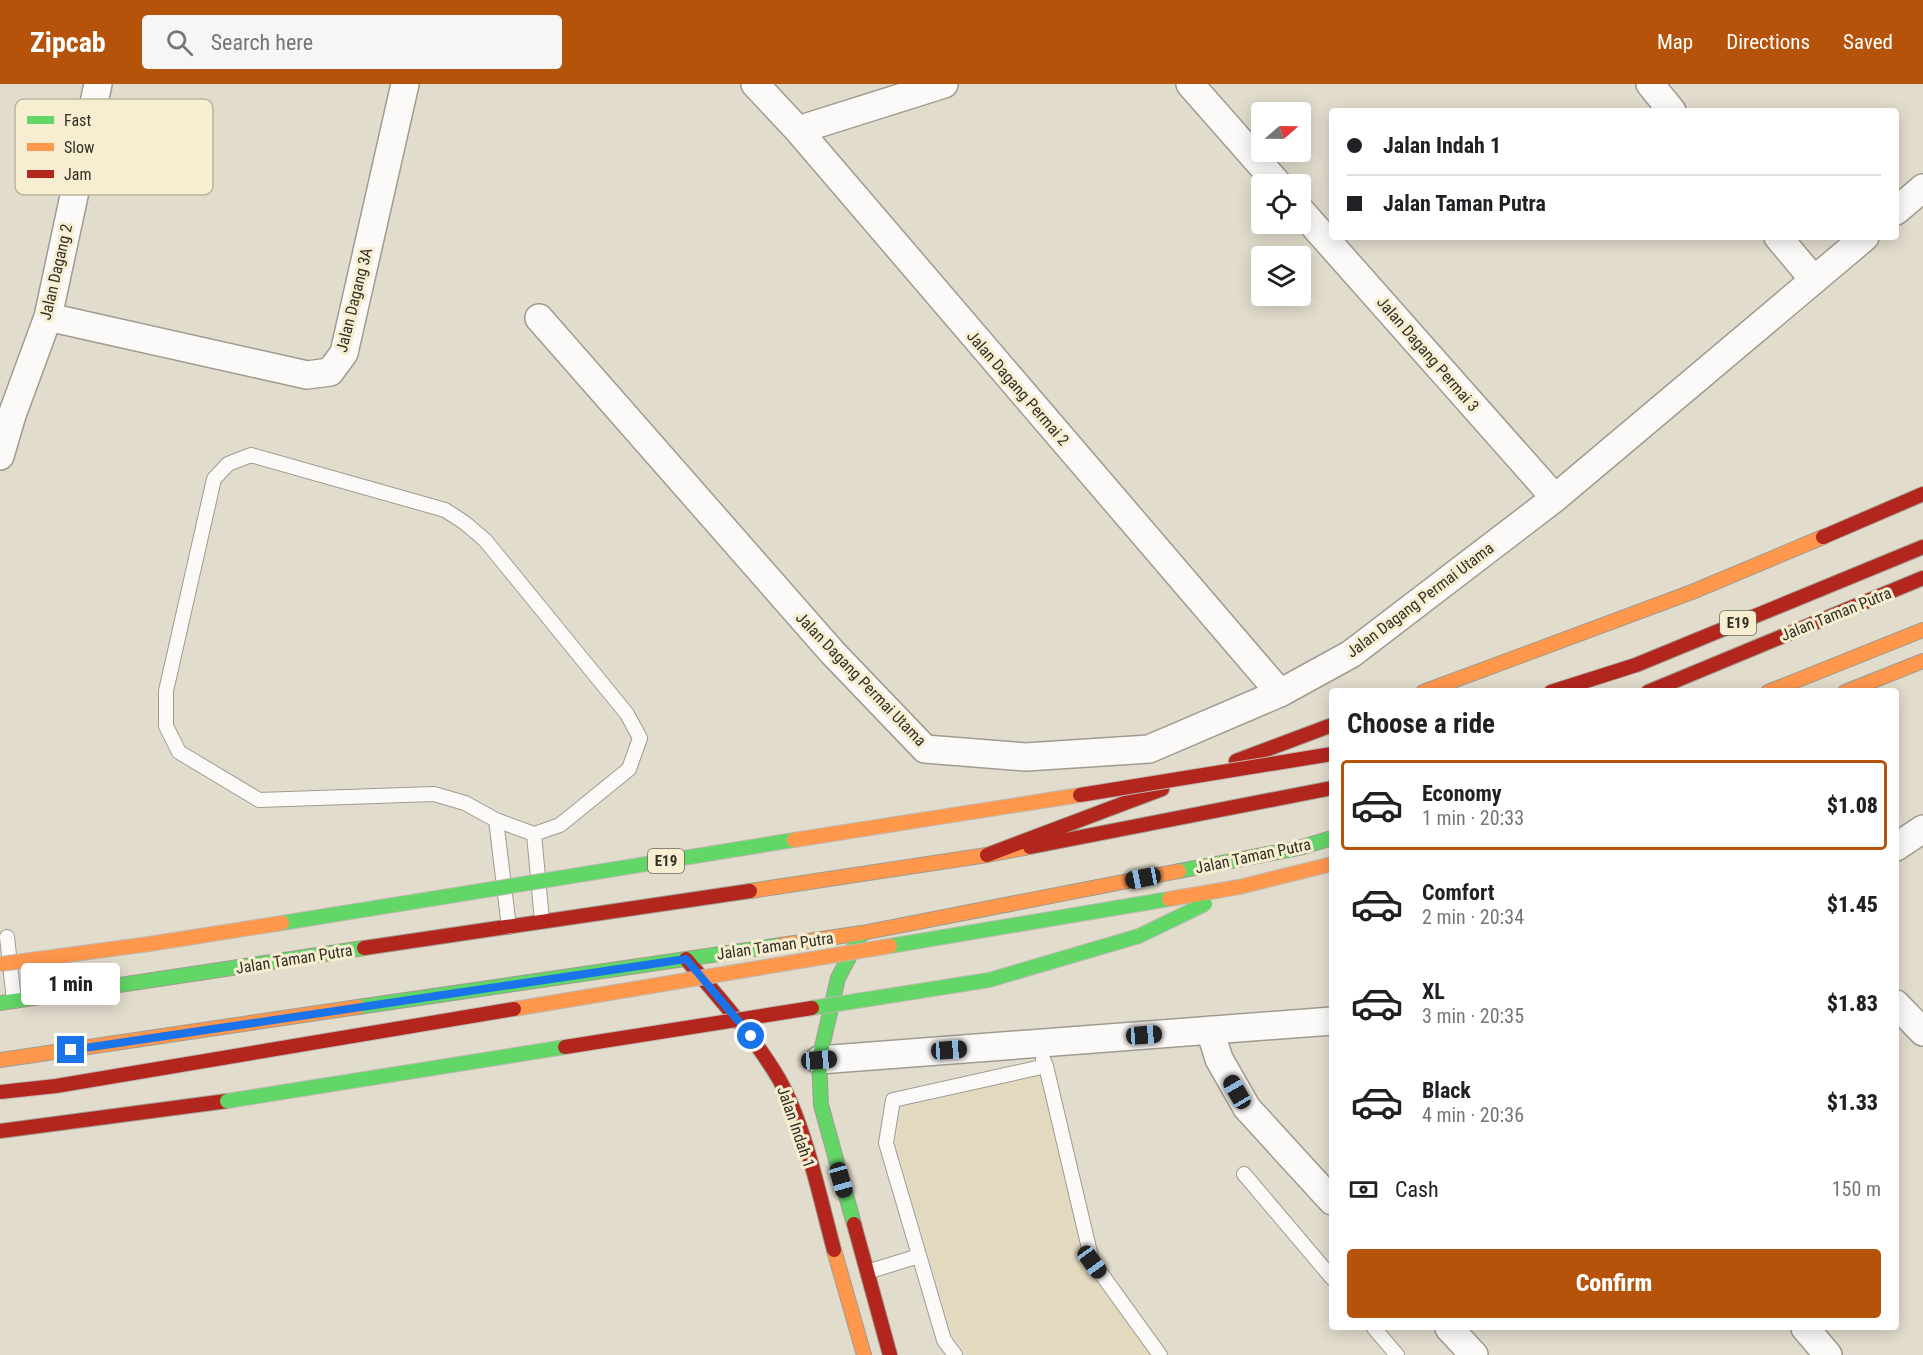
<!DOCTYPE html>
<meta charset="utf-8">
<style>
:root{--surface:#fff;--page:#f6f6f6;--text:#202124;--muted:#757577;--line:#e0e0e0;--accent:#b45309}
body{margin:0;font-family:"Roboto Condensed",sans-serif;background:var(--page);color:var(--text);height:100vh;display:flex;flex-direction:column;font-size:22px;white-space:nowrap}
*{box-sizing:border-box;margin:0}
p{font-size:20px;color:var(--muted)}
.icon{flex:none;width:33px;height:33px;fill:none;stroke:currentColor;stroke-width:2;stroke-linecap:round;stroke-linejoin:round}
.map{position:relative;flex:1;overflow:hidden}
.drawer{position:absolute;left:1329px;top:604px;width:570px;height:642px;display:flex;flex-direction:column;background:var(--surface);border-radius:6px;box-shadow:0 3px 15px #0003}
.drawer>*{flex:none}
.guide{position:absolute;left:1329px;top:24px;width:570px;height:132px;border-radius:6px;box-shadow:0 3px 15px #0003;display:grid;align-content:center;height:132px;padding:0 18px;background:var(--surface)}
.needle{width:39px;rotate:70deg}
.fabs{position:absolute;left:1251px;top:18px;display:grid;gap:12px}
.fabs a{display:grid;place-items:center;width:60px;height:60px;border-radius:6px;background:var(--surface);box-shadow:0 3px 15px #0003;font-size:30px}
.end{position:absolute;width:27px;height:27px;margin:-14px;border:8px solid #1a73e8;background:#fff;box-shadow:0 0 0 3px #fff}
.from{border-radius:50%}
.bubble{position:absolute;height:42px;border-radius:6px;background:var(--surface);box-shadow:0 3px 15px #0003;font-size:20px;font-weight:800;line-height:42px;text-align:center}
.car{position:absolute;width:18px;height:36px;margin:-18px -9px;border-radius:8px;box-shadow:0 0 4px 2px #0007;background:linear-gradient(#222 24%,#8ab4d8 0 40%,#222 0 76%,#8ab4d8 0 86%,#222 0)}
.guide b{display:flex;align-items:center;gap:21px;height:57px;font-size:22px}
.guide b+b{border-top:2px solid var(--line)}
.guide i{width:15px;height:15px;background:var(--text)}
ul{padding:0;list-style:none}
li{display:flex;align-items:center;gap:18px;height:90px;margin:0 12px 9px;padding:0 6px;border:3px solid transparent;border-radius:6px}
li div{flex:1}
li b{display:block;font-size:22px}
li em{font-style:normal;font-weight:800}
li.active{border-color:var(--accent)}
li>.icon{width:54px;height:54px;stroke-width:1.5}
h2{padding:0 18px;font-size:27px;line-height:72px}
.pay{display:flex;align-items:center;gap:15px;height:66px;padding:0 18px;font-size:22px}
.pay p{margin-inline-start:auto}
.action{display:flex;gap:12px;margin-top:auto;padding:12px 18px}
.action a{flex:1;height:69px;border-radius:6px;background:var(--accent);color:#fff;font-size:24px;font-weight:800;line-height:69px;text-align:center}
header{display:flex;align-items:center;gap:36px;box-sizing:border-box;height:84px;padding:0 30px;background:var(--accent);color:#fff}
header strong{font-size:28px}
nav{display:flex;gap:33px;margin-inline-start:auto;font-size:21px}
.search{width:420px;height:54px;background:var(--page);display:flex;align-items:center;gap:15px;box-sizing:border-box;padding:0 21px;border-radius:6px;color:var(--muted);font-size:22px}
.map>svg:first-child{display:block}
.built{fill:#e2d9bf}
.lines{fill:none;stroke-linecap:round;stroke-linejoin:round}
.lane-casing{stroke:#9f9b8f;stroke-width:16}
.street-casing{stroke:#9f9b8f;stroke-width:30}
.fast-casing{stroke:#9f9b8f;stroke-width:16}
.slow-casing{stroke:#9f9b8f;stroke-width:16}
.jam-casing{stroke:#9f9b8f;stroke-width:16}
.lane{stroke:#fbfaf8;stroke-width:14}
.street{stroke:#fbfaf8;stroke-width:27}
.fast{stroke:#63d668;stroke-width:14}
.slow{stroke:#ff974d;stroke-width:14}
.jam{stroke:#b3261e;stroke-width:14}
.fast-bridge-casing{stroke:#bdb9b1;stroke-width:16;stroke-linecap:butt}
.slow-bridge-casing{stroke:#bdb9b1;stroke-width:16;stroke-linecap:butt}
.jam-bridge-casing{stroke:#bdb9b1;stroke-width:16;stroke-linecap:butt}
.fast-bridge{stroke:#63d668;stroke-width:14}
.slow-bridge{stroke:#ff974d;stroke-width:14}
.jam-bridge{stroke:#b3261e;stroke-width:14}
.route{stroke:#1a73e8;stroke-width:8}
.labels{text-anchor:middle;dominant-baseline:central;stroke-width:6;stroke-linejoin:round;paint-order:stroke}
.shield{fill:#f7eed2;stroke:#6e6859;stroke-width:1.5}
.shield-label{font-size:15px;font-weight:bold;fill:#332f25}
.street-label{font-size:16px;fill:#332f25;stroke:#f7eed2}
.key{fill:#f7eed2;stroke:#bcb59e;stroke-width:1.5}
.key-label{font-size:16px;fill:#332f25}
</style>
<header>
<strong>Zipcab</strong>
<div class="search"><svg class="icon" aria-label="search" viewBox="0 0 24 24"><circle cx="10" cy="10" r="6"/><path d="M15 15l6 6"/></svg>Search here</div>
<nav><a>Map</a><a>Directions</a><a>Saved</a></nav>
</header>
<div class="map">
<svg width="1923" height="1271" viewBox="0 0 1923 1271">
<rect width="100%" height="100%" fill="#e2dccd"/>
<path class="built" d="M 1040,991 L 1085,1182 L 1151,1271 L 968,1271 L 952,1249 L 896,1060 L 903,1023 Z"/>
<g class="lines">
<g class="lane-casing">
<path id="lane" d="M 251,371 L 445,426 L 465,439 L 485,456 L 627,630 L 640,654 L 629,685 L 560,741 L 534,750 L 496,736 L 465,719 L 434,710 L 259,716 L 179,668 L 166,642 L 166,607 L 214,395 L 228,380 Z
M 496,736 L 509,843
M 534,750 L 542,837
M 7,853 L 14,917
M 1043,975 L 1046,982 L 1092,1177 L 1160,1271
M 1244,1090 L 1332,1194
M 867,1188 L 919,1172
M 1374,1244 L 1397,1271
M 955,1271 L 944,1256 L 886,1059 L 893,1016 L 1046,982"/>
</g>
<g class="street-casing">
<path id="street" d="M 755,0 L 798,46 L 1280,609
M 1190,0 L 1278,100
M 1650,0 L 1672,27
M 798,46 L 944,0
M 1300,126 L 1555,414
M 1896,127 L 1923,104
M 1778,153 L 1814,196
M 48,233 L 307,291 L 330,288 L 344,269 L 405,0
M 539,234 L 832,568 L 925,665 L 1026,673 L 1149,665 L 1280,609 L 1351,570 L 1555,414 L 1865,153
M 0,372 L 12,331 L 48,233 L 98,0
M 1896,763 L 1923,745
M 1896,920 L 1923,948
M 1210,946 L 1219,975 L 1247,1024 L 1332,1117
M 819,976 L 1332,937
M 1449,1244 L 1474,1271
M 1805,1244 L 1828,1271"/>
</g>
<g class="fast-casing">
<path id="fast" d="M 1179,787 L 1299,764 L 1332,754
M 0,919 L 364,864
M 358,923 L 781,861
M 854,1140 L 821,1021 L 819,976 L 838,894 L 862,849"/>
</g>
<g class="slow-casing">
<path id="slow" d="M 1423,608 L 1692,508 L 1823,453
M 1768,608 L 1923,546
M 1845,608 L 1923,577
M 750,807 L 987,771 L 1030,763
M 781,861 L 862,849 L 1179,787
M 0,976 L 358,923
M 834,1166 L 864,1271"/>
</g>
<g class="jam-casing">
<path id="jam" d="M 1823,453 L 1923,410
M 1551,608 L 1636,581 L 1923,463
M 1648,608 L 1923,494
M 1236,677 L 1332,641
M 1030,763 L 1332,704
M 987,771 L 1162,705
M 364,864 L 750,807
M 686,875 C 719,914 753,951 779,995 C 805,1041 820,1114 834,1166
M 0,1047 L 227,1017
M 854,1140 L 890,1271"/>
</g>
<use href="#lane" class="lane"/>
<use href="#street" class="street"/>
<use href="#fast" class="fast"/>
<use href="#slow" class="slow"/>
<use href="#jam" class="jam"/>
<g class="fast-bridge-casing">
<path id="fast-bridge" d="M 282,839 L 794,756
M 890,862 L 1169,815
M 812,924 L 989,896 L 1139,852 L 1205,820
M 227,1017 L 565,963"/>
</g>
<g class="slow-bridge-casing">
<path id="slow-bridge" d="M 794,756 L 1080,711
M 1169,815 L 1239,803 L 1332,780
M 0,880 L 149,860 L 282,839
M 514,925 L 890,862"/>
</g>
<g class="jam-bridge-casing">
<path id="jam-bridge" d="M 1080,711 L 1332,670
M 565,963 L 812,924
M 0,1008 L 56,1002 L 514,925"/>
</g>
<use href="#fast-bridge" class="fast-bridge"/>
<use href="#slow-bridge" class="slow-bridge"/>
<use href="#jam-bridge" class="jam-bridge"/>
</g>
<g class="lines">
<path class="route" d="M 71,966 L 686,875 L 751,952"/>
</g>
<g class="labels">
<g class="shield">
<rect x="1720" y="527" width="36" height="24" rx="4.5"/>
<rect x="648" y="765" width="36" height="24" rx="4.5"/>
</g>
<g class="shield-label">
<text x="1738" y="539">E19</text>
<text x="666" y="777">E19</text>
</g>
<g class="street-label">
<text transform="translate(56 188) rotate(-77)">Jalan Dagang 2</text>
<text transform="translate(354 216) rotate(-76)">Jalan Dagang 3A</text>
<text transform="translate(1428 270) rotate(49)">Jalan Dagang Permai 3</text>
<text transform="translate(1018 304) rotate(49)">Jalan Dagang Permai 2</text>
<text transform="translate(1420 516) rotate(-37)">Jalan Dagang Permai Utama</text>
<text transform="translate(1836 530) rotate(-22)">Jalan Taman Putra</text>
<text transform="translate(861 595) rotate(46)">Jalan Dagang Permai Utama</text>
<text transform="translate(1253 772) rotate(-12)">Jalan Taman Putra</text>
<text transform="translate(775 862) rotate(-8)">Jalan Taman Putra</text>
<text transform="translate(294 875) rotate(-9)">Jalan Taman Putra</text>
<text transform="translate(796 1043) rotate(71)">Jalan Indah 1</text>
</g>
</g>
<rect x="15" y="15" width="198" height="96" rx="9" class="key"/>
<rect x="27" y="32" width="27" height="8" fill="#63d668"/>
<rect x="27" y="59" width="27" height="8" fill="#ff974d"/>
<rect x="27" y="86" width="27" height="8" fill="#b3261e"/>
<g class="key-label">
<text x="64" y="42">Fast</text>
<text x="64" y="69">Slow</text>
<text x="64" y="96">Jam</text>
</g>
</svg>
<div class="fabs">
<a><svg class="needle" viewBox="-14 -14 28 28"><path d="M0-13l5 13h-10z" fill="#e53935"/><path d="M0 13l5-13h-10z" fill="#757577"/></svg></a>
<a><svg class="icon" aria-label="locate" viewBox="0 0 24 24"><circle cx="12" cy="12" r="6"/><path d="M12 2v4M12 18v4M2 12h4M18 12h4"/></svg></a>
<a><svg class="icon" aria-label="layers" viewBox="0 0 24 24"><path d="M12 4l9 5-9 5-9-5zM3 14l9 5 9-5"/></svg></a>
</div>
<i class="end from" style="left:751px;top:952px"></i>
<i class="end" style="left:71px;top:966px"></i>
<div class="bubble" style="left:21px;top:879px;width:99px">1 min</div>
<i class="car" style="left:1143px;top:794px;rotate:259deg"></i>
<i class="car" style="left:1144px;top:951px;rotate:86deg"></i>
<i class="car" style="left:949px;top:966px;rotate:86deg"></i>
<i class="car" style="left:819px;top:976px;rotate:86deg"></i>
<i class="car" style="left:1237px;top:1008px;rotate:330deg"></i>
<i class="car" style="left:841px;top:1096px;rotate:164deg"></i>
<i class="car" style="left:1092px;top:1178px;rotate:144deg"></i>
<div class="guide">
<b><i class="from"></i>Jalan Indah 1</b>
<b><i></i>Jalan Taman Putra</b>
</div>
<section class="drawer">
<h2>Choose a ride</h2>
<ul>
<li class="active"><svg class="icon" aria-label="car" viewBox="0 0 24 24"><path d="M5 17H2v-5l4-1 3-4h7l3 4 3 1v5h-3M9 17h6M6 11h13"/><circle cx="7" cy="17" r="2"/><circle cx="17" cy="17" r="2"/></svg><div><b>Economy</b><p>1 min · 20:33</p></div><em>$1.08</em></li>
<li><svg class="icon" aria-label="car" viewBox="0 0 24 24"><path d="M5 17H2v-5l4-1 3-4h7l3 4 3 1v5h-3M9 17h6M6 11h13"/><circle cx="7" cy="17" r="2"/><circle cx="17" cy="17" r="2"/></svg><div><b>Comfort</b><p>2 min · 20:34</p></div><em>$1.45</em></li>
<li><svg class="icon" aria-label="car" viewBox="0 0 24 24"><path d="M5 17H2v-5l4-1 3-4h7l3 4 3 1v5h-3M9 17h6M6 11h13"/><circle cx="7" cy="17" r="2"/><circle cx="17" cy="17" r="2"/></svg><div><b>XL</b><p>3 min · 20:35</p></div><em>$1.83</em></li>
<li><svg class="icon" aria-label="car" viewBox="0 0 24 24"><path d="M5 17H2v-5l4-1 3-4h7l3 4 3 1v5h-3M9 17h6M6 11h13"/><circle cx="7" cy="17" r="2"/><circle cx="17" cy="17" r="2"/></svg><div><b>Black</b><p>4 min · 20:36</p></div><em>$1.33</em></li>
</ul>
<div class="pay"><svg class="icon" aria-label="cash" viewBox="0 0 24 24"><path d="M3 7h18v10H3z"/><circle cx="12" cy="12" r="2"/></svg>Cash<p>150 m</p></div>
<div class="action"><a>Confirm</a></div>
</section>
</div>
